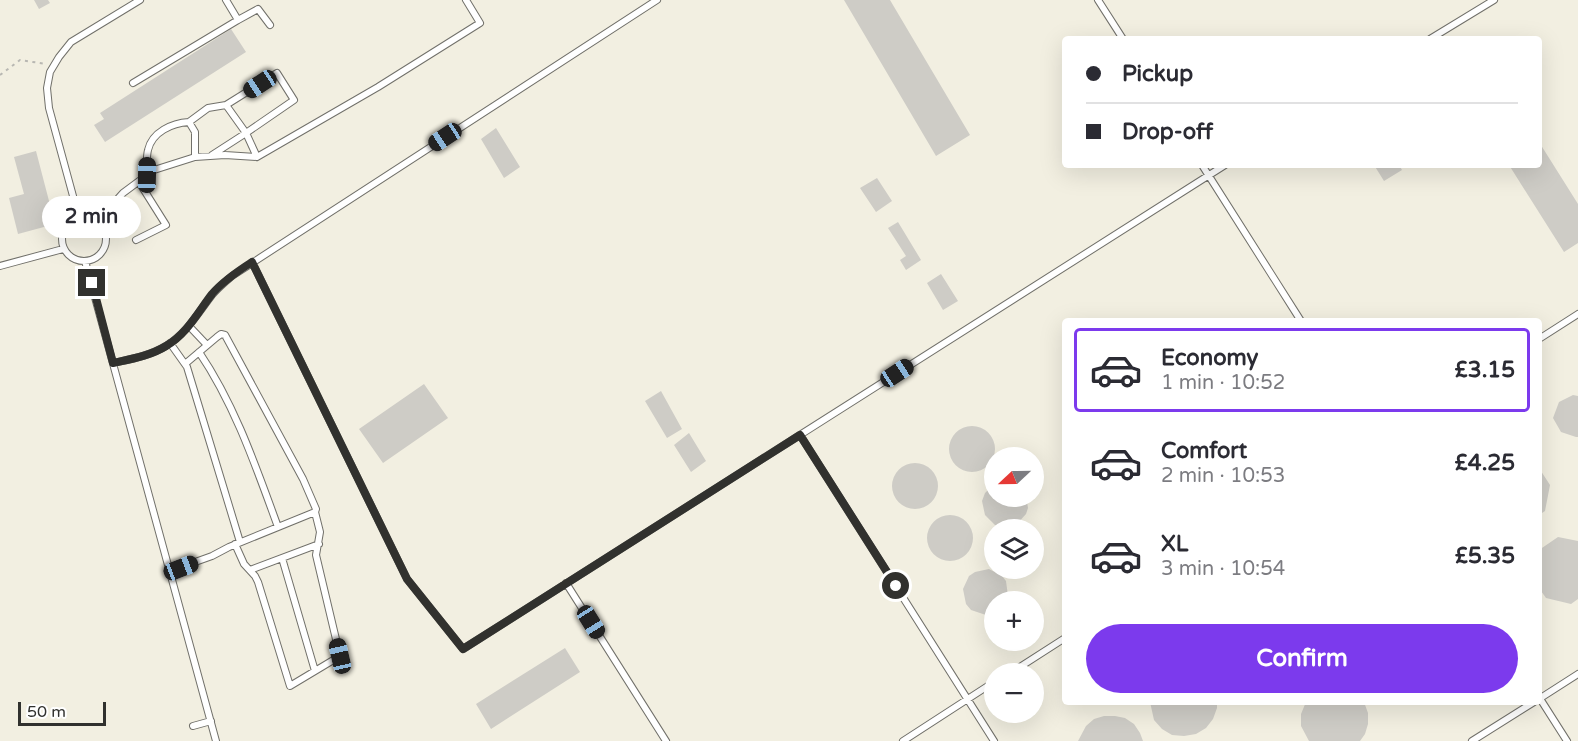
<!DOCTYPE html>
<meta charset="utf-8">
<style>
:root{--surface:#fff;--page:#f2f2f3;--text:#2b2b33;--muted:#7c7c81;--line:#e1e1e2;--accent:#7c3aed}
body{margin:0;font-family:"Varela Round",sans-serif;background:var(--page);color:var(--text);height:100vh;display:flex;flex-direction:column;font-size:22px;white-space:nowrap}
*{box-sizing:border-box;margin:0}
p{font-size:20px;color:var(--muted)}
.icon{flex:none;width:33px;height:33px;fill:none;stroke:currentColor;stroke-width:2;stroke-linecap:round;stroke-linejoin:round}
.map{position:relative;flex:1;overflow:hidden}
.drawer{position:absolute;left:1062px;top:318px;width:480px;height:387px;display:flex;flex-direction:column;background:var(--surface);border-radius:6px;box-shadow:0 6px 24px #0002}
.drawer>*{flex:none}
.guide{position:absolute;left:1062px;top:36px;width:480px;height:132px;border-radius:6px;box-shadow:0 6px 24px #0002;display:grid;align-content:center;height:132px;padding:0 24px;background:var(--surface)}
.needle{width:39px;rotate:248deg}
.buttons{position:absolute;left:984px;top:447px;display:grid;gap:12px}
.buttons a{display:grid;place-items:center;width:60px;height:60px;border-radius:50%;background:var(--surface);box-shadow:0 6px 24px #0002;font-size:30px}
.scale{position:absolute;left:18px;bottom:15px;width:88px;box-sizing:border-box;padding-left:6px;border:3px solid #31312e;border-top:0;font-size:16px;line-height:21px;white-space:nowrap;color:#31312e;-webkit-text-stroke:4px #fff;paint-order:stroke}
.end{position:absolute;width:27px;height:27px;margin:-14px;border:8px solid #31312e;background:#fff;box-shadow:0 0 0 3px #fff}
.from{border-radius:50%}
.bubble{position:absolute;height:42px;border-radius:21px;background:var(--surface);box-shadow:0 6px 24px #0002;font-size:20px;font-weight:700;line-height:42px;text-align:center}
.car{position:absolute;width:18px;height:36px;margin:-18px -9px;border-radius:8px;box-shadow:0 0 4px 2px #0007;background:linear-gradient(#222 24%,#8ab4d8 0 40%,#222 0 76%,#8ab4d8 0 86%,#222 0)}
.guide b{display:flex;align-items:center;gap:21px;height:57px;font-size:22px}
.guide b+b{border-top:2px solid var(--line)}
.guide i{width:15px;height:15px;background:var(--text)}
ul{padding:10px 0 0;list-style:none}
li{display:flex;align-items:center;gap:18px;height:84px;margin:0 12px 9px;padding:0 12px;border:3px solid transparent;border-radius:6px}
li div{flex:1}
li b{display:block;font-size:22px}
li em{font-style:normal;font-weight:700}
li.on{border-color:var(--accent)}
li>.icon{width:54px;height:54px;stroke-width:1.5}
.primary-button{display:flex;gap:12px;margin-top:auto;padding:12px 24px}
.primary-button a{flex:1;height:69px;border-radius:36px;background:var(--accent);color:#fff;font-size:24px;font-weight:700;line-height:69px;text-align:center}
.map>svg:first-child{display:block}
.built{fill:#f2efe1;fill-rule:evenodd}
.building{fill:#ceccc6}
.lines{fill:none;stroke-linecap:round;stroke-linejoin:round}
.service-casing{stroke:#71706a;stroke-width:8}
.path{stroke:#b8b7b2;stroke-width:2;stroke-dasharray:3 4.5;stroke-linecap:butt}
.service{stroke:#fff;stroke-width:6}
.route{stroke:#31312e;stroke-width:8}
</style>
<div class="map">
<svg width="1578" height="741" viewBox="0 0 1578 741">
<rect width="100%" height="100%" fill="#fbf9f3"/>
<path class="built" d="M 0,0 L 1578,0 L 1578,741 L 0,741 ZM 1065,39 L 1539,39 L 1539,165 L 1065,165 ZM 1065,321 L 1539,321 L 1539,702 L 1065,702 ZM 994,458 L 1034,458 L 1034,496 L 994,496 ZM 994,530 L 1034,530 L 1034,568 L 994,568 ZM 994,602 L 1034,602 L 1034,640 L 994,640 ZM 994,674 L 1034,674 L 1034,712 L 994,712 Z"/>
<path class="building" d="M 34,0 L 48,0 L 50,3 L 39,9 Z
M 844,0 L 890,0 L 970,135 L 936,156 Z
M 231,29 L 246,52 L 105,142 L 94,125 L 104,119 L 100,113 Z
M 496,128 L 520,167 L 504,178 L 481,139 Z
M 1539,142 L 1578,204 L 1578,243 L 1564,252 L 1509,165 L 1539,165 Z
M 36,151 L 55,224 L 18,234 L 9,198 L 24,194 L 14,157 Z
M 1374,165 L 1399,165 L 1402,170 L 1384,181 Z
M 877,178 L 892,201 L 876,212 L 860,188 Z
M 898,222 L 921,260 L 906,270 L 900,260 L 906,256 L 888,228 Z
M 941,274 L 958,301 L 943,310 L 927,283 Z
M 424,384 L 448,418 L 383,463 L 359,429 Z
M 661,391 L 682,429 L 667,438 L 645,401 Z
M 1573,395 L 1578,396 L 1578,437 L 1576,437 L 1561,432 L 1553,418 L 1559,402 Z
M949 449a23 23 0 1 1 46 0a23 23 0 1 1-46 0Z
M 689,433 L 706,461 L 691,472 L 674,445 Z
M892 486a23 23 0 1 1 46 0a23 23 0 1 1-46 0Z
M 1539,468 L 1550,485 L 1545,511 L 1539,515 Z
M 994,484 L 994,496 L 1026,496 L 1028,508 L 1026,514 L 1016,525 L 1009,527 L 995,525 L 985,515 L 982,501 L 985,493 Z
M927 538a23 23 0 1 1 46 0a23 23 0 1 1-46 0Z
M 1558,537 L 1578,541 L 1578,599 L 1571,604 L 1546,598 L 1539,588 L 1539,550 Z
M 989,569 L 1002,576 L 1006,581 L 1008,596 L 1007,602 L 994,602 L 994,614 L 986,615 L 971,610 L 966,604 L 963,589 L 969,576 L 975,572 Z
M 565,648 L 580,672 L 491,729 L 476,704 Z
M 1150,702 L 1217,702 L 1217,708 L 1213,719 L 1206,728 L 1196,734 L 1184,736 L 1172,735 L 1162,729 L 1154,720 Z
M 1306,702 L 1364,702 L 1368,713 L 1368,724 L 1365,734 L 1360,741 L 1309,741 L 1301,726 L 1301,714 Z
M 1104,716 L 1115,716 L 1125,718 L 1134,724 L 1140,733 L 1143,741 L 1078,741 L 1086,726 L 1094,719 Z"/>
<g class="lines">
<g class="service-casing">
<path id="service" d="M 1098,0 L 1123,39
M 238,20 L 258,9 L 270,25
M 1430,39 L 1494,0
M 133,83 L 238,20 L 226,0
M 189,122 L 208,108 L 226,105
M 212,155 L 243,135 L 246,133 L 294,100 L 277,73 L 226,105 L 246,133 L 257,157
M 1202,165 L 1301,321
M 147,175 C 147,167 146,158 148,150 C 152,132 172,123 189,122 L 195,132 L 195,157
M62 239a22 22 0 1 1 44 0a22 22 0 1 1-44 0Z
M 79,218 L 49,108 L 47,88 L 50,72 L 59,57 L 71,42 L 140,0
M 97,222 L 123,193 L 154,170 L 195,157 L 225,155 L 257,157 L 378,87 L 480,23 L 466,0
M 136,240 L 166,225 L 139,182
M 85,261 L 216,741
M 252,262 L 407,579 L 463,649 L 1225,165
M 0,266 L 63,249
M 189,326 L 207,345
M 1539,339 L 1578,314
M 170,343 L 187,367 L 240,542
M 199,352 C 235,405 256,467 278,527
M 113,363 C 131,359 149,356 166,346 C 186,334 198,313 212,295 C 218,288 225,282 232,276 L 657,0
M 800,435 L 994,741
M 235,544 L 244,564 L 255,576 L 258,582 L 290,686 L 340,656 L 316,555 L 320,532 L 315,512
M 282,558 L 315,671
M 250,570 L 319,544
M 170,571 L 212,556 L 229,547 L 315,512 L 316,509 L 303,479 L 225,335 L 221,334 L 217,337 L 185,364
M 566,583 L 666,741
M 1009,674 L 1065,638
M 1539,697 L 1567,741
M 1539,699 L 1578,674
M 193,726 L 211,721
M 903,741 L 994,682
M 1472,741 L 1534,702"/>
</g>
<path class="path" d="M 0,75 L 20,60 L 46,64"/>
<use href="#service" class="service"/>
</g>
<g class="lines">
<path class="route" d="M 92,283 L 113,363 C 131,359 150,356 166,346 C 187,334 198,312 212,294 C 223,281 238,271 252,262 L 407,579 L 463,649 L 800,435 L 896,586"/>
</g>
</svg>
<div class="buttons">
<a><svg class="needle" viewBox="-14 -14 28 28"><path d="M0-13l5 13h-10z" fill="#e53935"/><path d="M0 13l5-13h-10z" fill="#7c7c81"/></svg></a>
<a><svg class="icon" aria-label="layers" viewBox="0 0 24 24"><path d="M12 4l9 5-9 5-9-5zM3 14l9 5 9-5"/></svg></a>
<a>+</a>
<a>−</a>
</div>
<div class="scale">50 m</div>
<i class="end from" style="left:896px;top:586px"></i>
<i class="end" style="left:92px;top:283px"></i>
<div class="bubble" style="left:42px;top:196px;width:99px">2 min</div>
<i class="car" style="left:260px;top:84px;rotate:237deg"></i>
<i class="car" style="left:445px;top:137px;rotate:237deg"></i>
<i class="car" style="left:147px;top:175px;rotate:1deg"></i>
<i class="car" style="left:897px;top:373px;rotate:57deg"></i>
<i class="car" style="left:181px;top:568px;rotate:69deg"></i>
<i class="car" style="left:591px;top:622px;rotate:148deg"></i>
<i class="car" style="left:340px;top:656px;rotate:347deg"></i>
<div class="guide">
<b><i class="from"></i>Pickup</b>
<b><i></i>Drop-off</b>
</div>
<section class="drawer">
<ul>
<li class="on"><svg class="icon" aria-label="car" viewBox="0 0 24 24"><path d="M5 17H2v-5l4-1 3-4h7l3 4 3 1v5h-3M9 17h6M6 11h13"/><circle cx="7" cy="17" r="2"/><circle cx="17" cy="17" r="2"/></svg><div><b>Economy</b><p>1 min · 10:52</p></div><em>£3.15</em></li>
<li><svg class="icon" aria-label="car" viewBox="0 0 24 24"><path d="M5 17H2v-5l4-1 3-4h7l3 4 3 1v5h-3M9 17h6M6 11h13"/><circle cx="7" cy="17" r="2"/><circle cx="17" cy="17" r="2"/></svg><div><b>Comfort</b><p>2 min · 10:53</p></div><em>£4.25</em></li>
<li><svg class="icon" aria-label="car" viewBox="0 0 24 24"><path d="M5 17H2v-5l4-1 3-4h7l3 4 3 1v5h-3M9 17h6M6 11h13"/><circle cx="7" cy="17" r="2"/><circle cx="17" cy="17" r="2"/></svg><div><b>XL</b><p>3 min · 10:54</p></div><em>£5.35</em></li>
</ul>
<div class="primary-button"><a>Confirm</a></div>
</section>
</div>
